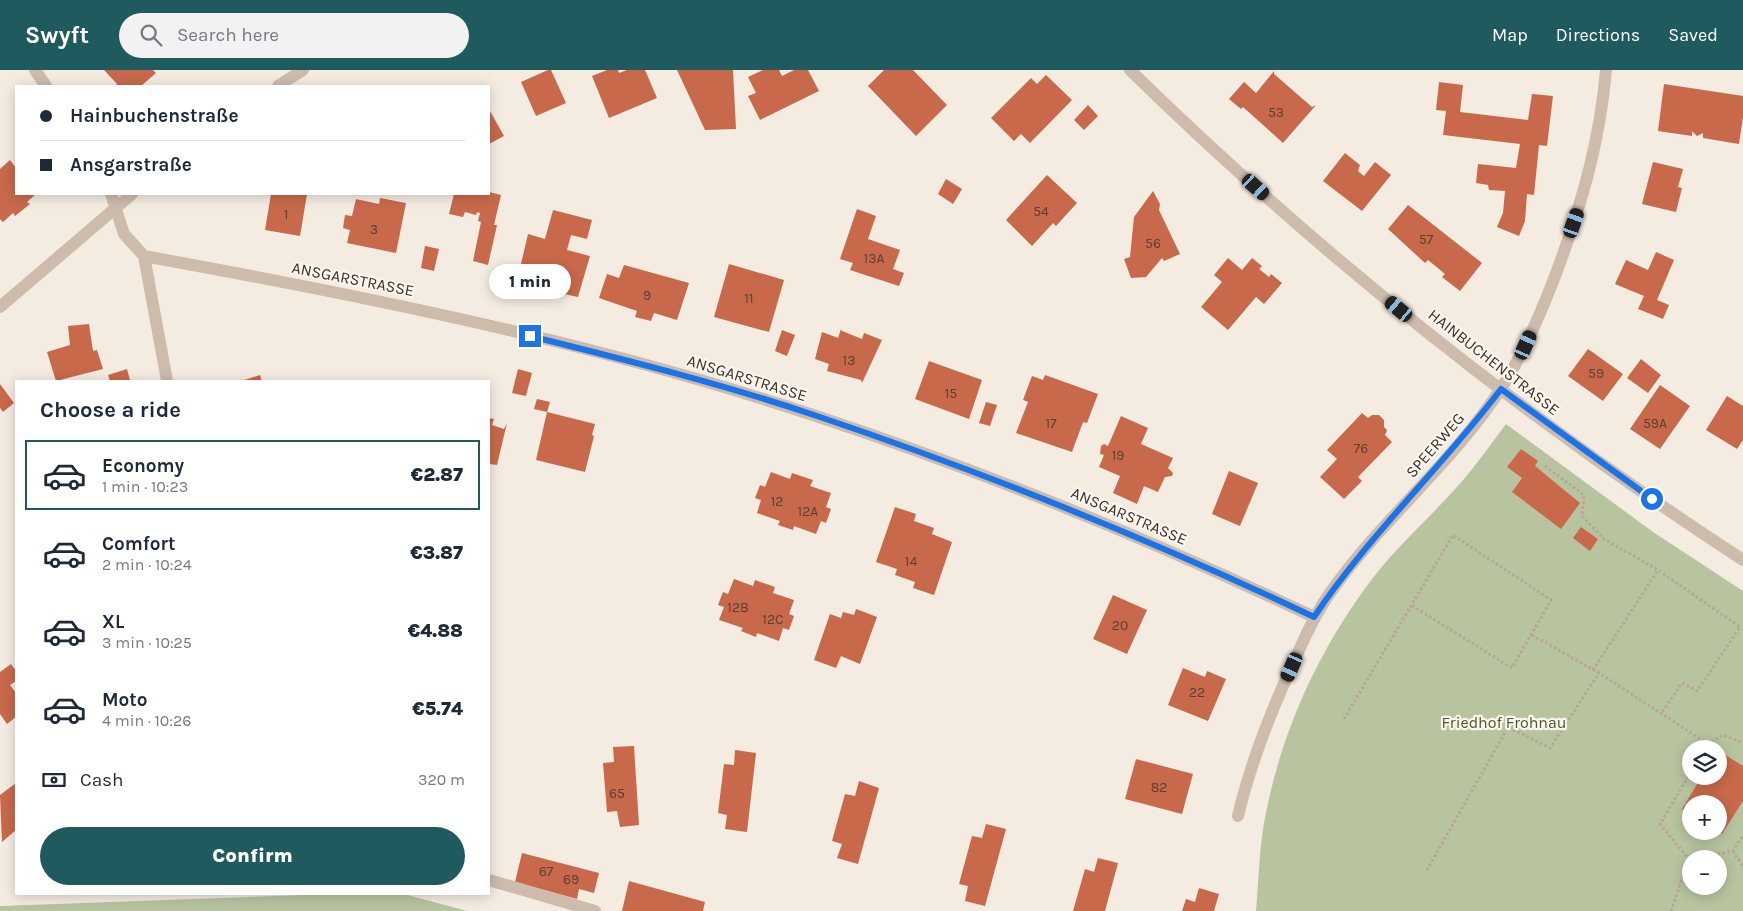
<!DOCTYPE html>
<meta charset="utf-8">
<style>
:root{--surface:#fff;--page:#f2f2f3;--text:#1f2937;--muted:#747a83;--line:#e0e1e3;--accent:#1f5a5e}
body{margin:0;font-family:Karla,sans-serif;background:var(--page);color:var(--text);height:100vh;display:flex;flex-direction:column;font-size:19px;white-space:nowrap}
*{box-sizing:border-box;margin:0}
p{font-size:16px;color:var(--muted)}
.icon{flex:none;width:28px;height:28px;fill:none;stroke:currentColor;stroke-width:2;stroke-linecap:round;stroke-linejoin:round}
.map{position:relative;flex:1;overflow:hidden}
.drawer{position:absolute;left:15px;top:310px;width:475px;height:515px;display:flex;flex-direction:column;background:var(--surface);border-radius:0px;box-shadow:0 2px 12px #0003}
.drawer>*{flex:none}
.hud{position:absolute;left:15px;top:15px;width:475px;height:110px;border-radius:0px;box-shadow:0 2px 12px #0003;display:grid;align-content:center;height:110px;padding:0 25px;background:var(--surface)}
.buttons{position:absolute;left:1682px;top:670px;display:grid;gap:10px}
.buttons a{display:grid;place-items:center;width:45px;height:45px;border-radius:50%;background:var(--surface);box-shadow:0 2px 12px #0003;font-size:25px}
.end{position:absolute;width:22px;height:22px;margin:-11px;border:6px solid #1a73e8;background:#fff;box-shadow:0 0 0 2px #fff}
.from{border-radius:50%}
.bubble{position:absolute;height:35px;border-radius:18px;background:var(--surface);box-shadow:0 2px 12px #0003;font-size:16px;font-weight:800;line-height:35px;text-align:center}
.car{position:absolute;width:15px;height:30px;margin:-15px -8px;border-radius:6px;box-shadow:0 0 4px 1px #0007;background:linear-gradient(#222 24%,#8ab4d8 0 40%,#222 0 76%,#8ab4d8 0 86%,#222 0)}
.hud b{display:flex;align-items:center;gap:18px;height:48px;font-size:19px}
.hud b+b{border-top:1px solid var(--line)}
.hud i{width:12px;height:12px;background:var(--text)}
ul{padding:0;list-style:none}
li{display:flex;align-items:center;gap:15px;height:70px;margin:0 10px 8px;padding:0 15px;border:2px solid transparent;border-radius:0px}
li div{flex:1}
li b{display:block;font-size:19px}
li em{font-style:normal;font-weight:800}
li.selected{border-color:var(--accent)}
li>.icon{width:45px;height:45px;stroke-width:1.5}
h2{padding:0 25px;font-size:22px;line-height:60px}
.pay{display:flex;align-items:center;gap:12px;height:55px;padding:0 25px;font-size:19px}
.pay p{margin-inline-start:auto}
.cta{display:flex;gap:10px;margin-top:auto;padding:10px 25px}
.cta a{flex:1;height:58px;border-radius:30px;background:var(--accent);color:#fff;font-size:20px;font-weight:800;line-height:58px;text-align:center}
header{display:flex;align-items:center;gap:30px;box-sizing:border-box;height:70px;padding:0 25px;background:var(--accent);color:#fff}
header strong{font-size:24px}
nav{display:flex;gap:28px;margin-inline-start:auto;font-size:18px}
.search{width:350px;height:45px;background:var(--page);display:flex;align-items:center;gap:12px;box-sizing:border-box;padding:0 18px;border-radius:28px;color:var(--muted);font-size:19px}
.map>svg:first-child{display:block}
.green{fill:#b8c4a0;fill-rule:evenodd}
.building{fill:#c8694b}
.lines{fill:none;stroke-linecap:round;stroke-linejoin:round}
.path{stroke:#b9a596;stroke-width:3;stroke-dasharray:2.5 2.5;stroke-linecap:butt}
.minor{stroke:#cdbbac;stroke-width:12}
.route{stroke:#1a73e8;stroke-width:6}
.labels{text-anchor:middle;dominant-baseline:central;stroke-width:4.5;stroke-linejoin:round;paint-order:stroke}
.number-label{font-size:14px;fill:#5e3e33}
.street-label{font-size:16px;fill:#3b302b;stroke:#fbf5ee}
.park-label{font-size:16px;fill:#4a5a2e;stroke:#fbf5ee}
</style>
<header>
<strong>Swyft</strong>
<div class="search"><svg class="icon" aria-label="search" viewBox="0 0 24 24"><circle cx="10" cy="10" r="6"/><path d="M15 15l6 6"/></svg>Search here</div>
<nav><a>Map</a><a>Directions</a><a>Saved</a></nav>
</header>
<div class="map">
<svg width="1743" height="841" viewBox="0 0 1743 841">
<rect width="100%" height="100%" fill="#f4ebe1"/>
<path class="green" d="M 1506,354 L 1653,462 L 1743,521 L 1743,841 L 1256,841 C 1259,809 1259,775 1266,743 C 1283,655 1324,569 1380,499 C 1404,470 1432,445 1457,417 C 1475,397 1490,375 1506,354 ZM 1691,679 L 1719,679 L 1719,706 L 1691,706 ZM 1691,734 L 1719,734 L 1719,761 L 1691,761 ZM 1691,789 L 1719,789 L 1719,816 L 1691,816 Z
M 334,824 L 404,824 L 467,841 L 0,841 L 0,836 Z"/>
<path class="building" d="M 104,0 L 153,0 L 156,3 L 141,16 L 115,16 L 117,14 Z
M 548,0 L 551,0 L 566,33 L 536,46 L 521,12 Z
M 607,0 L 618,0 L 619,3 L 627,0 L 645,0 L 657,28 L 609,48 L 592,6 Z
M 677,0 L 733,0 L 736,59 L 705,60 Z
M 763,0 L 779,0 L 782,6 L 794,0 L 808,0 L 819,21 L 760,50 L 748,26 L 756,23 L 748,7 Z
M 884,0 L 913,0 L 947,35 L 916,66 L 868,16 Z
M 1274,1 L 1274,4 L 1312,37 L 1316,35 L 1283,73 L 1243,37 L 1241,39 L 1229,29 L 1244,12 L 1256,23 Z
M 1046,5 L 1072,30 L 1030,73 L 1021,64 L 1014,71 L 991,48 L 1031,8 L 1037,14 Z
M 1439,12 L 1463,15 L 1460,42 L 1528,50 L 1532,24 L 1553,26 L 1547,76 L 1539,75 L 1534,125 L 1527,124 L 1525,151 L 1519,166 L 1497,157 L 1503,143 L 1505,121 L 1489,120 L 1488,115 L 1476,113 L 1478,94 L 1516,98 L 1520,74 L 1443,65 L 1446,41 L 1436,40 Z
M 1664,14 L 1743,26 L 1743,47 L 1739,74 L 1703,68 L 1703,63 L 1697,66 L 1692,61 L 1692,66 L 1658,61 Z
M 1088,35 L 1098,46 L 1084,60 L 1074,50 Z
M 490,41 L 504,66 L 489,74 L 489,42 Z
M 1345,83 L 1360,95 L 1358,101 L 1364,106 L 1375,92 L 1391,105 L 1362,141 L 1323,111 Z
M 10,90 L 16,98 L 16,124 L 36,124 L 27,132 L 30,134 L 15,146 L 13,143 L 3,152 L 0,149 L 0,99 Z
M 1653,92 L 1683,99 L 1678,117 L 1682,118 L 1676,142 L 1642,134 Z
M 1047,105 L 1077,133 L 1056,156 L 1053,153 L 1032,176 L 1006,150 Z
M 946,109 L 962,119 L 953,134 L 938,124 Z
M 1153,121 L 1160,134 L 1159,140 L 1180,184 L 1164,191 L 1162,188 L 1146,207 L 1131,208 L 1124,189 L 1130,187 L 1134,147 Z
M 489,122 L 501,125 L 494,155 L 497,155 L 488,195 L 473,191 L 481,152 L 478,151 L 480,143 L 477,142 L 476,145 L 465,142 L 463,147 L 449,144 L 454,124 Z
M 271,124 L 307,124 L 300,166 L 265,160 Z
M 380,128 L 406,133 L 396,183 L 347,173 L 350,160 L 343,158 L 345,145 L 352,146 L 356,129 L 379,134 Z
M 1408,135 L 1482,193 L 1460,221 L 1442,207 L 1445,204 L 1428,190 L 1425,193 L 1388,159 Z
M 857,139 L 876,146 L 868,169 L 900,180 L 893,199 L 904,203 L 899,216 L 850,200 L 853,193 L 840,189 Z
M 553,140 L 592,150 L 587,169 L 571,165 L 567,180 L 590,186 L 578,227 L 555,222 L 557,214 L 538,209 L 536,216 L 517,211 L 528,164 L 545,169 Z
M 425,176 L 439,179 L 434,201 L 421,198 Z
M 1656,182 L 1674,190 L 1657,230 L 1669,235 L 1663,249 L 1638,239 L 1644,226 L 1615,214 L 1626,190 L 1648,200 Z
M 1228,188 L 1242,200 L 1252,188 L 1262,196 L 1259,199 L 1269,207 L 1271,204 L 1282,213 L 1264,234 L 1256,227 L 1228,260 L 1201,237 L 1222,212 L 1214,205 Z
M 729,194 L 784,210 L 769,262 L 714,247 Z
M 624,195 L 689,213 L 677,250 L 654,243 L 651,251 L 635,247 L 637,241 L 599,228 L 607,204 L 619,208 Z
M 89,254 L 93,281 L 97,280 L 103,299 L 56,311 L 47,282 L 70,275 L 68,256 Z
M 841,259 L 842,261 L 862,269 L 864,263 L 882,270 L 862,313 L 861,310 L 827,301 L 829,294 L 815,289 L 822,262 L 838,268 Z
M 782,260 L 795,265 L 787,286 L 775,281 Z
M 1588,279 L 1623,304 L 1603,331 L 1568,306 Z
M 1641,289 L 1661,305 L 1648,323 L 1627,308 Z
M 929,291 L 982,310 L 969,349 L 915,329 Z
M 127,299 L 130,310 L 110,311 L 108,305 Z
M 518,299 L 532,303 L 526,326 L 512,323 Z
M 260,305 L 262,311 L 241,311 Z
M 1045,305 L 1098,324 L 1087,353 L 1083,352 L 1072,382 L 1016,363 L 1028,332 L 1023,330 L 1032,306 L 1043,310 Z
M 0,314 L 14,333 L 3,342 L 0,338 Z
M 1660,315 L 1690,336 L 1660,379 L 1630,359 Z
M 1727,326 L 1743,336 L 1743,370 L 1737,379 L 1706,360 Z
M 537,329 L 550,332 L 547,342 L 534,339 Z
M 986,332 L 997,335 L 990,356 L 979,353 Z
M 547,342 L 595,354 L 592,365 L 594,366 L 585,402 L 536,390 Z
M 1362,343 L 1368,348 L 1372,345 L 1379,345 L 1384,350 L 1384,357 L 1387,360 L 1385,365 L 1392,372 L 1358,407 L 1362,411 L 1344,429 L 1320,407 L 1337,389 L 1327,380 Z
M 1121,346 L 1148,358 L 1141,374 L 1173,388 L 1168,398 L 1173,403 L 1172,406 L 1165,407 L 1158,422 L 1144,416 L 1137,434 L 1113,423 L 1120,406 L 1099,397 L 1104,385 L 1100,384 L 1101,376 L 1104,374 L 1108,376 Z
M 489,348 L 494,349 L 492,355 L 504,359 L 507,353 L 497,395 L 489,394 Z
M 1521,379 L 1538,391 L 1535,396 L 1580,433 L 1561,459 L 1512,422 L 1522,408 L 1507,397 Z
M 1229,401 L 1258,413 L 1240,456 L 1212,444 Z
M 771,402 L 790,409 L 792,403 L 813,410 L 810,416 L 831,423 L 826,437 L 831,439 L 826,453 L 821,451 L 816,464 L 794,456 L 793,460 L 778,455 L 780,451 L 757,443 L 761,430 L 755,428 L 760,415 L 765,417 Z
M 895,437 L 916,444 L 914,451 L 934,458 L 932,464 L 952,472 L 934,525 L 913,518 L 915,512 L 895,505 L 897,499 L 876,492 Z
M 1581,457 L 1598,469 L 1590,481 L 1573,468 Z
M 734,509 L 753,516 L 755,510 L 775,517 L 773,523 L 794,530 L 789,544 L 794,546 L 789,560 L 783,558 L 779,571 L 757,563 L 756,567 L 741,561 L 743,558 L 719,550 L 724,537 L 718,535 L 723,522 L 728,524 Z
M 1113,525 L 1147,540 L 1127,584 L 1093,569 Z
M 856,539 L 877,547 L 860,594 L 841,586 L 836,598 L 814,590 L 830,544 L 841,548 L 843,542 L 854,545 Z
M 11,594 L 16,601 L 16,611 L 10,615 L 16,623 L 16,647 L 7,654 L 0,644 L 0,602 Z
M 1183,598 L 1205,607 L 1207,601 L 1226,609 L 1208,651 L 1168,635 Z
M 634,676 L 639,755 L 620,757 L 617,741 L 607,742 L 603,693 L 614,692 L 613,677 Z
M 735,680 L 756,683 L 747,762 L 725,759 L 727,745 L 718,743 L 724,694 L 734,695 Z
M 1719,681 L 1743,696 L 1743,731 L 1722,764 L 1719,762 L 1719,734 L 1691,734 L 1691,745 L 1682,739 L 1702,706 L 1719,706 Z
M 1136,689 L 1193,704 L 1182,744 L 1125,729 Z
M 859,711 L 879,718 L 858,794 L 837,788 L 842,774 L 832,771 L 845,724 L 855,726 Z
M 16,713 L 16,760 L 2,772 L 0,725 Z
M 986,754 L 1006,759 L 985,836 L 965,831 L 968,816 L 959,814 L 972,766 L 982,768 Z
M 522,783 L 599,803 L 594,823 L 579,819 L 577,829 L 515,812 Z
M 1098,788 L 1118,793 L 1105,841 L 1073,841 L 1085,799 L 1094,802 Z
M 629,811 L 705,832 L 703,841 L 622,841 Z
M 1199,818 L 1219,824 L 1214,841 L 1182,841 L 1186,829 L 1195,832 Z"/>
<g class="lines">
<path class="path" d="M 1545,396 L 1584,425 L 1582,446 L 1604,469 L 1658,500 L 1740,557 L 1697,621 L 1682,613 L 1661,644
M 1532,565 L 1599,603 L 1708,674
M 1593,600 L 1658,500
M 1344,649 L 1453,465 L 1551,530 L 1512,598 L 1411,535
M 1705,679 L 1708,674 L 1723,665 L 1743,673
M 1691,702 L 1660,754 L 1689,789 L 1733,781 L 1743,765
M 1733,781 L 1743,797
M 1427,800 L 1508,657 L 1550,678 L 1599,603
M 1671,841 L 1689,789"/>
<path class="minor" d="M 35,0 L 46,16
M 1130,0 C 1317,183 1524,347 1743,490
M 278,16 L 303,0
M 111,124 L 124,164 L 144,186 L 167,311
M 144,186 C 370,227 597,273 816,346 C 986,402 1152,470 1314,547
M 0,237 L 132,124
M 1238,746 C 1250,695 1269,646 1291,598 C 1304,569 1316,541 1335,516 C 1386,446 1455,390 1502,317 C 1527,278 1545,234 1561,190 C 1584,125 1600,69 1606,0
M 489,810 L 595,841"/>
</g>
<g class="lines">
<path class="route" d="M 530,266 C 626,290 723,314 817,346 C 986,403 1152,470 1314,547 C 1369,465 1442,397 1501,319 L 1652,429"/>
</g>
<g class="labels">
<g class="number-label">
<text x="1276" y="42">53</text>
<text x="1041" y="141">54</text>
<text x="286" y="144">1</text>
<text x="374" y="159">3</text>
<text x="1426" y="169">57</text>
<text x="1153" y="173">56</text>
<text x="874" y="188">13A</text>
<text x="647" y="225">9</text>
<text x="749" y="228">11</text>
<text x="849" y="290">13</text>
<text x="1596" y="303">59</text>
<text x="951" y="323">15</text>
<text x="1051" y="353">17</text>
<text x="1655" y="353">59A</text>
<text x="1361" y="378">76</text>
<text x="1118" y="385">19</text>
<text x="777" y="431">12</text>
<text x="808" y="441">12A</text>
<text x="911" y="491">14</text>
<text x="738" y="537">12B</text>
<text x="773" y="549">12C</text>
<text x="1120" y="555">20</text>
<text x="1197" y="622">22</text>
<text x="1159" y="717">82</text>
<text x="617" y="723">65</text>
<text x="546" y="801">67</text>
<text x="571" y="809">69</text>
</g>
<g class="street-label">
<text transform="translate(353 209) rotate(11)">ANSGARSTRASSE</text>
<text transform="translate(1494 292) rotate(38)">HAINBUCHENSTRASSE</text>
<text transform="translate(747 308) rotate(17)">ANSGARSTRASSE</text>
<text transform="translate(1435 375) rotate(-49)">SPEERWEG</text>
<text transform="translate(1129 446) rotate(23)">ANSGARSTRASSE</text>
</g>
<g class="park-label">
<text x="1504" y="652">Friedhof Frohnau</text>
</g>
</g>
</svg>
<div class="buttons">
<a><svg class="icon" aria-label="layers" viewBox="0 0 24 24"><path d="M12 4l9 5-9 5-9-5zM3 14l9 5 9-5"/></svg></a>
<a>+</a>
<a>−</a>
</div>
<i class="end from" style="left:1652px;top:429px"></i>
<i class="end" style="left:530px;top:266px"></i>
<div class="bubble" style="left:489px;top:194px;width:82px">1 min</div>
<i class="car" style="left:1256px;top:117px;rotate:132deg"></i>
<i class="car" style="left:1574px;top:153px;rotate:19deg"></i>
<i class="car" style="left:1399px;top:239px;rotate:310deg"></i>
<i class="car" style="left:1526px;top:275px;rotate:24deg"></i>
<i class="car" style="left:1292px;top:597px;rotate:204deg"></i>
<div class="hud">
<b><i class="from"></i>Hainbuchenstraße</b>
<b><i></i>Ansgarstraße</b>
</div>
<section class="drawer">
<h2>Choose a ride</h2>
<ul>
<li class="selected"><svg class="icon" aria-label="car" viewBox="0 0 24 24"><path d="M5 17H2v-5l4-1 3-4h7l3 4 3 1v5h-3M9 17h6M6 11h13"/><circle cx="7" cy="17" r="2"/><circle cx="17" cy="17" r="2"/></svg><div><b>Economy</b><p>1 min · 10:23</p></div><em>€2.87</em></li>
<li><svg class="icon" aria-label="car" viewBox="0 0 24 24"><path d="M5 17H2v-5l4-1 3-4h7l3 4 3 1v5h-3M9 17h6M6 11h13"/><circle cx="7" cy="17" r="2"/><circle cx="17" cy="17" r="2"/></svg><div><b>Comfort</b><p>2 min · 10:24</p></div><em>€3.87</em></li>
<li><svg class="icon" aria-label="car" viewBox="0 0 24 24"><path d="M5 17H2v-5l4-1 3-4h7l3 4 3 1v5h-3M9 17h6M6 11h13"/><circle cx="7" cy="17" r="2"/><circle cx="17" cy="17" r="2"/></svg><div><b>XL</b><p>3 min · 10:25</p></div><em>€4.88</em></li>
<li><svg class="icon" aria-label="car" viewBox="0 0 24 24"><path d="M5 17H2v-5l4-1 3-4h7l3 4 3 1v5h-3M9 17h6M6 11h13"/><circle cx="7" cy="17" r="2"/><circle cx="17" cy="17" r="2"/></svg><div><b>Moto</b><p>4 min · 10:26</p></div><em>€5.74</em></li>
</ul>
<div class="pay"><svg class="icon" aria-label="cash" viewBox="0 0 24 24"><path d="M3 7h18v10H3z"/><circle cx="12" cy="12" r="2"/></svg>Cash<p>320 m</p></div>
<div class="cta"><a>Confirm</a></div>
</section>
</div>
